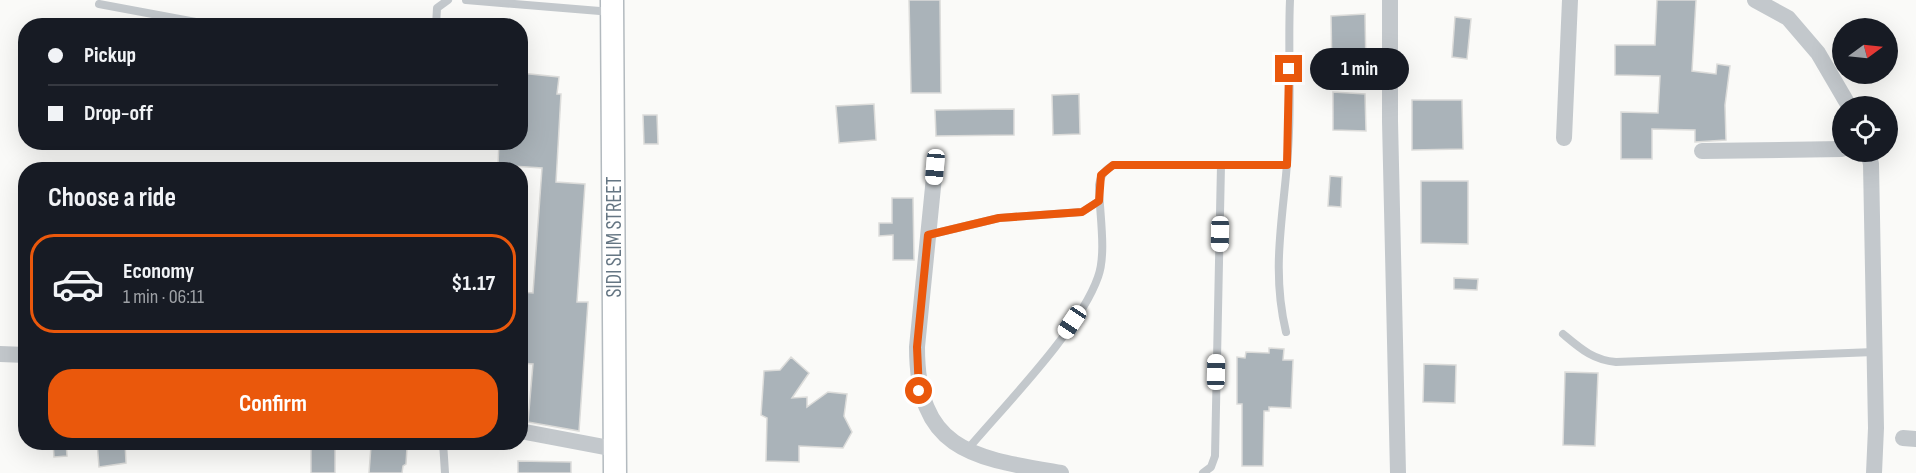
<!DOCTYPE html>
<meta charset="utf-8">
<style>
:root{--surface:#171b24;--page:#242831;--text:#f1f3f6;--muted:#9ea1a6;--line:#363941;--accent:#ea580c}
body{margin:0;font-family:"Sofia Sans Condensed",sans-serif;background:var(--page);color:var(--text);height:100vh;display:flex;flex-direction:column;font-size:22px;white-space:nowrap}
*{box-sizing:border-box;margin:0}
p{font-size:20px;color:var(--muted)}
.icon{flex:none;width:33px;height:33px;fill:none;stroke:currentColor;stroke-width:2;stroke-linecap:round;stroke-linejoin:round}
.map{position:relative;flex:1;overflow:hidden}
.sheet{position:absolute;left:18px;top:162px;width:510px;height:288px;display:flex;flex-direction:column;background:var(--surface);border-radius:24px;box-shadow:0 6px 24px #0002}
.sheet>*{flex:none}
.hud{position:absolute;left:18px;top:18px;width:510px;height:132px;border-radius:24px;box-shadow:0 6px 24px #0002;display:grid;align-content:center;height:132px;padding:0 30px;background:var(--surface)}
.needle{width:39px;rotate:75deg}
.fabs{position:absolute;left:1832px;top:18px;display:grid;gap:12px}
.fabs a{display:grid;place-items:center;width:66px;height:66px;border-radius:50%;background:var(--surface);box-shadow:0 6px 24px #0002;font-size:30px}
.end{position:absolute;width:27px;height:27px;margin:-14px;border:8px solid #ea580c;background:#fff;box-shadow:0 0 0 3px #fff}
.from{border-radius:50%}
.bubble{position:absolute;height:42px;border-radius:21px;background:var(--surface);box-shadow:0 6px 24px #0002;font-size:20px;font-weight:700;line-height:42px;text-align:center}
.car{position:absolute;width:18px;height:36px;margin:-18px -9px;border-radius:8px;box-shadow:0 0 4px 2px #0007;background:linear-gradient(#fff 24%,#345 0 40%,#fff 0 76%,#345 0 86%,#fff 0)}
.hud b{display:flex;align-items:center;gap:21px;height:57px;font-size:22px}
.hud b+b{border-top:2px solid var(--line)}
.hud i{width:15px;height:15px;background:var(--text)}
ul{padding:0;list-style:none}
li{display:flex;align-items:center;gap:18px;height:99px;margin:0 12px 9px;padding:0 18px;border:3px solid transparent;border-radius:24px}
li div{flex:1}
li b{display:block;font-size:22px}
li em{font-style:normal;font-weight:700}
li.selected{border-color:var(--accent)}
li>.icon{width:54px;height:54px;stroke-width:1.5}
h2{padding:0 30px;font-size:27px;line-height:72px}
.action{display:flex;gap:12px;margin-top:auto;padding:12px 30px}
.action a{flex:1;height:69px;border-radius:24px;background:var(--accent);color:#fff;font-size:24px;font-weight:700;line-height:69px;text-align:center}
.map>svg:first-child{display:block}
.building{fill:#aab3b9;stroke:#dcdcda;stroke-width:1.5}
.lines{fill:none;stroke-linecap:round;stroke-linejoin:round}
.secondary-casing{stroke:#b3babf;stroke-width:25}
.service{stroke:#c3c8cc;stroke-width:8}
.minor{stroke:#c3c8cc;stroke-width:16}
.secondary{stroke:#fff;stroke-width:22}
.route{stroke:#ea580c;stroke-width:8}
.labels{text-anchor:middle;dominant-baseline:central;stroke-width:6;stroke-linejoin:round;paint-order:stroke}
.street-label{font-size:21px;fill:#657683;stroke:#fff}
</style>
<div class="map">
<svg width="1916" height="473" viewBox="0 0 1916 473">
<rect width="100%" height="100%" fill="#fafaf8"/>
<path class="building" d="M 909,0 L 940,0 L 941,93 L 911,93 Z
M 1657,0 L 1696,0 L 1692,71 L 1716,74 L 1717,64 L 1730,66 L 1725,105 L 1726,140 L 1695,142 L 1695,130 L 1652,129 L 1652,159 L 1621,159 L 1621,112 L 1658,113 L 1660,76 L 1615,75 L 1615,45 L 1655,45 Z
M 1365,14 L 1366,71 L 1332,73 L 1331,16 Z
M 1455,17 L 1471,19 L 1467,59 L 1452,57 Z
M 520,73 L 559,77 L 557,94 L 561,94 L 556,182 L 585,184 L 577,302 L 588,302 L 579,431 L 528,422 L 533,364 L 520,363 L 520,292 L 533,293 L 542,168 L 498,165 L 499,142 L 520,142 Z
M 1333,92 L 1365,94 L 1366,131 L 1333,130 Z
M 1079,94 L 1080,134 L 1053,135 L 1052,95 Z
M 1412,100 L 1462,100 L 1463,149 L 1412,150 Z
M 874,104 L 876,140 L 839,143 L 836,106 Z
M 1014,109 L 1014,135 L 936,136 L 935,110 Z
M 643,115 L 657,115 L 658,144 L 644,144 Z
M 1330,176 L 1342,177 L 1341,207 L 1328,206 Z
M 1421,181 L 1468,181 L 1468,244 L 1421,243 Z
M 892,198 L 913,198 L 914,260 L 893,260 L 893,235 L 879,236 L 879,223 L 892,223 Z
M 1454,278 L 1478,279 L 1477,290 L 1454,289 Z
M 1269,348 L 1284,349 L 1283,360 L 1293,360 L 1291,408 L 1269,407 L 1269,411 L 1264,411 L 1263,466 L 1242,466 L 1242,404 L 1237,404 L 1237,357 L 1245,358 L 1246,352 L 1269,353 Z
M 791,357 L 809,373 L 792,398 L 807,397 L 807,407 L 828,392 L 847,394 L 844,416 L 852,432 L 843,448 L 799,446 L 799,462 L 766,461 L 767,418 L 761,415 L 764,371 L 780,370 Z
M 1424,364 L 1456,365 L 1455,403 L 1423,402 Z
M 1565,372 L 1598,373 L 1595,446 L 1563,445 Z
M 53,442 L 66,442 L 67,456 L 54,457 Z
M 97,442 L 125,442 L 126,463 L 99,467 Z
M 311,442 L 335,442 L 335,473 L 311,473 Z
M 382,442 L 407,447 L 406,464 L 403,466 L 402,473 L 369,473 L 371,446 L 381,447 Z
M 518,461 L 571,462 L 571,473 L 518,473 Z"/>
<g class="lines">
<g class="secondary-casing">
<path id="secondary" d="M 612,0 L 615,473"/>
</g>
<path class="service" d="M 466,0 L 612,12
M 99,4 L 217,26
M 436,26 L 437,8 L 448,0
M 928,235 L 999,218 L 1082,212 L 1099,201
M 1286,332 C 1269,262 1287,202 1289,132 C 1291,88 1288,44 1290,0
M 1563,334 C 1581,349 1593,360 1616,362 L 1874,352
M 443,442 L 445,473
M 967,450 C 1005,405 1080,329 1098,277 C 1107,253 1099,211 1099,185 C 1101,175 1104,170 1114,165 L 1287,165
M 1203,473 L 1211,467 L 1215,456 L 1221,165"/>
<path class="minor" d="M 1390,0 L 1390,121 L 1398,473
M 1755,0 L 1788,18 L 1818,53 L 1849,106
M 1564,138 L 1570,0
M 1702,151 L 1842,149
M 1868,152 L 1871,164 L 1876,428 L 1874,473
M 935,167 L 917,347 C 917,452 974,458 1061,473
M 0,354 L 26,355
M 520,431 L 615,449
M 1903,438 L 1916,439"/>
<use href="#secondary" class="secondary"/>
</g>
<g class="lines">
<path class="route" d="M 919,391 L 917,347 L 928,235 L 999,218 L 1082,212 L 1099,201 L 1101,175 L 1113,165 L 1287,165 L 1289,69"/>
</g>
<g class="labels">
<g class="street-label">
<text transform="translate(614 237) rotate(-90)">SIDI SLIM STREET</text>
</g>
</g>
</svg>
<div class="fabs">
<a><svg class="needle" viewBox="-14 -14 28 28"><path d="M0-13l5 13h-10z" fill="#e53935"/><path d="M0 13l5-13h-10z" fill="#9ea1a6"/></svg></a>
<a><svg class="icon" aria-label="locate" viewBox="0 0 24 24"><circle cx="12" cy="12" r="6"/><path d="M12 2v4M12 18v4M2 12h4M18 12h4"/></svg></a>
</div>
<i class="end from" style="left:919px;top:391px"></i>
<i class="end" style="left:1289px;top:69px"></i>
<div class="bubble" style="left:1310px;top:48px;width:99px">1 min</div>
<i class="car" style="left:935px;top:167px;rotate:185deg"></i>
<i class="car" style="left:1220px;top:234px;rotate:181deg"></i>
<i class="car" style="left:1072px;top:322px;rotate:214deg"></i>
<i class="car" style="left:1216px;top:372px;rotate:1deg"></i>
<div class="hud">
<b><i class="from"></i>Pickup</b>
<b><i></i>Drop-off</b>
</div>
<section class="sheet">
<h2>Choose a ride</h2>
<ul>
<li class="selected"><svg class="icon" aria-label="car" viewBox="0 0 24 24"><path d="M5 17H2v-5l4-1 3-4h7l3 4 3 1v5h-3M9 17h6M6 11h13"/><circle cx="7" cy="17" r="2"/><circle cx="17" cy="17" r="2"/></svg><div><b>Economy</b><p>1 min · 06:11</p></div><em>$1.17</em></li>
</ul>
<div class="action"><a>Confirm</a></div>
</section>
</div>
